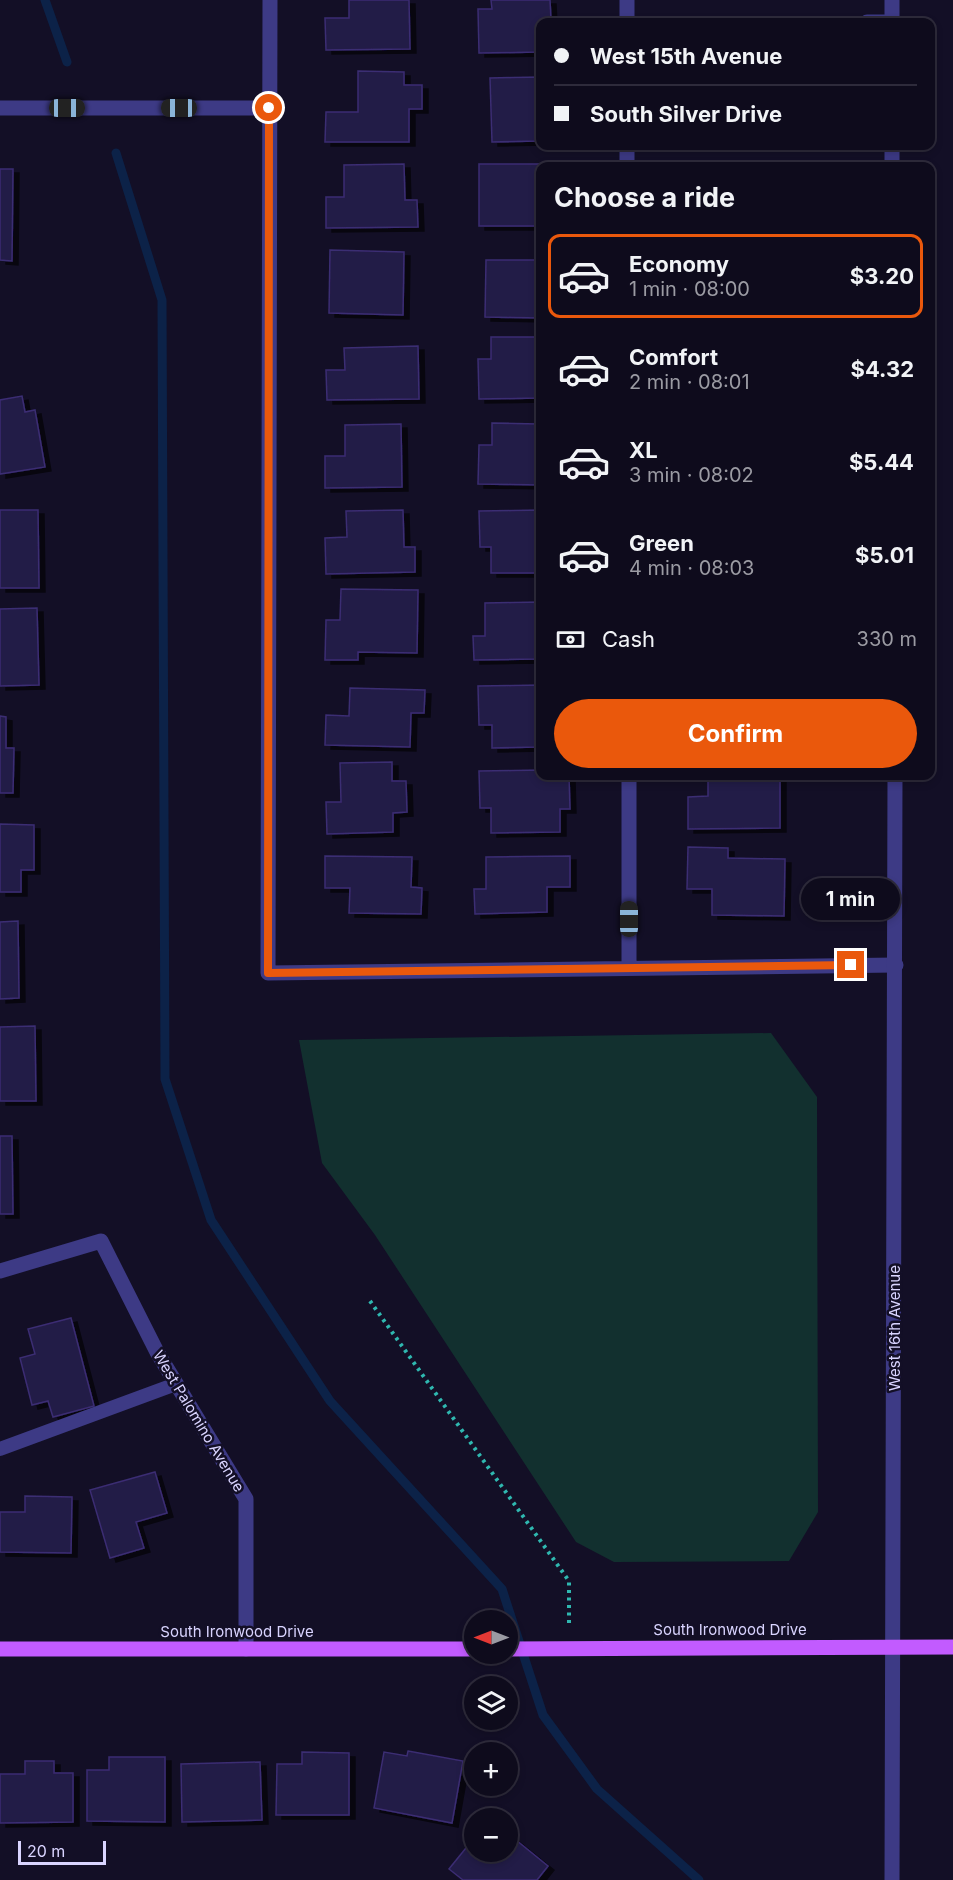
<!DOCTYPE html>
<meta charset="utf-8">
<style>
:root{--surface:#0e0b1c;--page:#1c1929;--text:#f1f3f6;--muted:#9b9ba3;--line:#2e2b3b;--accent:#ea580c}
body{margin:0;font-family:Inter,sans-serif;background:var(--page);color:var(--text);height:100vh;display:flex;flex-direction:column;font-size:22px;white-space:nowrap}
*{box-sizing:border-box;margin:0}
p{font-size:20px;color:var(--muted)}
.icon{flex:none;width:33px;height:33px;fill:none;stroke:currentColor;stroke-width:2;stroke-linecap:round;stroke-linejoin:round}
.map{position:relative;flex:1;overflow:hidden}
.panel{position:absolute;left:536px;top:162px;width:399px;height:618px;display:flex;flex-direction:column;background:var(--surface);border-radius:12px;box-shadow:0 3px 9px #0003,0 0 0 2px var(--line)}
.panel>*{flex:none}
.banner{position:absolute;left:536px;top:18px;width:399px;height:132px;border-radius:12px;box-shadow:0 3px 9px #0003,0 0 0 2px var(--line);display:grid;align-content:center;height:132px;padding:0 18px;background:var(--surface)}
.needle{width:39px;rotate:270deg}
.fabs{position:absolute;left:464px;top:1610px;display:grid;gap:12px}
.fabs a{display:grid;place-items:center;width:54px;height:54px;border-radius:50%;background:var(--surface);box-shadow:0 3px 9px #0003,0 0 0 2px var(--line);font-size:30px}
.scale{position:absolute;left:18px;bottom:15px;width:88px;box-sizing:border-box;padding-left:6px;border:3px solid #d9d4ff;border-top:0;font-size:16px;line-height:21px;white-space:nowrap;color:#d9d4ff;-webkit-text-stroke:4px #130f26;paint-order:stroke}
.end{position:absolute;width:27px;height:27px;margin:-14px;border:8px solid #ea580c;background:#fff;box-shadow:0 0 0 3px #fff}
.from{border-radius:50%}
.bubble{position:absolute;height:42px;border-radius:21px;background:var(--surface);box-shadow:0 3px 9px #0003,0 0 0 2px var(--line);font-size:20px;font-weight:700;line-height:42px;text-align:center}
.car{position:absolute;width:18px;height:36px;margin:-18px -9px;border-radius:8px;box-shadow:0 0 4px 2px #0007;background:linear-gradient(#222 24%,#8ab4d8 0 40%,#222 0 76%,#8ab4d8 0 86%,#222 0)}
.banner b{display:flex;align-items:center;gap:21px;height:57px;font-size:22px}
.banner b+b{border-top:2px solid var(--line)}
.banner i{width:15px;height:15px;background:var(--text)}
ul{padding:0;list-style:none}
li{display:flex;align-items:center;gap:18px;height:84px;margin:0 12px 9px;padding:0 6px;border:3px solid transparent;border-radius:12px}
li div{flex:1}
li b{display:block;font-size:22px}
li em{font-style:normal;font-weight:700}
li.on{border-color:var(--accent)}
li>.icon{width:54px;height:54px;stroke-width:1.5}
h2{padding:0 18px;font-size:27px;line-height:72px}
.pay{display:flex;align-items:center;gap:15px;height:66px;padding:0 18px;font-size:22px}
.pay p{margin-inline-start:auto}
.cta{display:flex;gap:12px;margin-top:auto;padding:12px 18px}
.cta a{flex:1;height:69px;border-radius:36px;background:var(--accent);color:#fff;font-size:24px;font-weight:700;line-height:69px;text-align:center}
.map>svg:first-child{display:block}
.green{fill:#12302f}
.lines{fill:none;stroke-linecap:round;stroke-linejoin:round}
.stream{stroke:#0c2248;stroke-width:9}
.building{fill:#241b47;stroke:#3b2d73;stroke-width:1.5;filter:url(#shadow)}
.path{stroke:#2fb8b0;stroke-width:4;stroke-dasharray:3 4.5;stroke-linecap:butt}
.service{stroke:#3d3a85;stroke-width:14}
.minor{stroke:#3d3a85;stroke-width:15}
.tertiary{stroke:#3d3a85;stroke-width:15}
.primary{stroke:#c25bff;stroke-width:15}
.route{stroke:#ea580c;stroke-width:8}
.labels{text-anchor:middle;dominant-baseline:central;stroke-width:5;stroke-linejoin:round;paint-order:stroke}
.street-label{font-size:15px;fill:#d9d4ff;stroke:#130f26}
</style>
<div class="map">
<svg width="953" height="1880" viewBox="0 0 953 1880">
<defs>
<filter id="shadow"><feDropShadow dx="6" dy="4" stdDeviation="0" flood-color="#0009"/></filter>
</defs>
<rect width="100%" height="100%" fill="#130f26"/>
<path class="green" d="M 771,1033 L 817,1097 L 818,1512 L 789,1561 L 614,1562 L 576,1542 L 375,1235 L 322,1163 L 299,1040 Z"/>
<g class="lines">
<path class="stream" d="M 45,0 L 67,62
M 116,153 L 162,300 L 165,1079 L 211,1220 L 330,1401 L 502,1589 L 543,1715 L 597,1789 L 699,1880"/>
</g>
<path class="building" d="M 349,0 L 409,0 L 410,49 L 326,50 L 325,18 L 349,18 Z
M 491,0 L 550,0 L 551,20 L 569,20 L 569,22 L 540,22 L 540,52 L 479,53 L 478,9 L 492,9 Z
M 358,71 L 404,72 L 404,85 L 422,85 L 422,109 L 409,109 L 409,142 L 325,142 L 326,112 L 358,112 Z
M 540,77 L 540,141 L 492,142 L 490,78 Z
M 404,164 L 405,200 L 417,200 L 418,227 L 326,228 L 326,197 L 344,197 L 344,165 Z
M 479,164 L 550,164 L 550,166 L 540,166 L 540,226 L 479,226 Z
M 0,169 L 13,169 L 12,261 L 0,260 Z
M 330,250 L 404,252 L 403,315 L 329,313 Z
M 486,260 L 540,260 L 540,318 L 485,317 Z
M 491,337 L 540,337 L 540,398 L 479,399 L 478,359 L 491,359 Z
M 418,346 L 419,399 L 327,400 L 326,370 L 345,370 L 344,348 Z
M 22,396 L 25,412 L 35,410 L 45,467 L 0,474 L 0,400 Z
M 492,423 L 540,424 L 540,485 L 478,484 L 479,445 L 492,445 Z
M 401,424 L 402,487 L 325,488 L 325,456 L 345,456 L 345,425 Z
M 0,510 L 38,510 L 39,588 L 0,588 Z
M 403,510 L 404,547 L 415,547 L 415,572 L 326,574 L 325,538 L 347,537 L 346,511 Z
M 540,510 L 540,573 L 491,573 L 491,547 L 480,547 L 479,511 Z
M 341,589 L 418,590 L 417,653 L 358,652 L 358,660 L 325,660 L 326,620 L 340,620 Z
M 540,602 L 540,659 L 474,660 L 473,636 L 485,636 L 485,603 Z
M 37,608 L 39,685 L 0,686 L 0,609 Z
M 540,685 L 540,747 L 492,748 L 492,725 L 479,725 L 478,686 Z
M 350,688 L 425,690 L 424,713 L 411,713 L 410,747 L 325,745 L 326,715 L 349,716 Z
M 0,716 L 6,717 L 6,748 L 14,748 L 13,793 L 0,793 Z
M 392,762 L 392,781 L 406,781 L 407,812 L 393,813 L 393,832 L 327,834 L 326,802 L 341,802 L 340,763 Z
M 540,770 L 540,776 L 569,776 L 570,809 L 560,809 L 560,832 L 491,833 L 491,808 L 480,808 L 479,771 Z
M 708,776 L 780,776 L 780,828 L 688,829 L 688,797 L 708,796 Z
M 0,824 L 34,825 L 34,870 L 21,870 L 21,892 L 0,892 Z
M 688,847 L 728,848 L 728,858 L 785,859 L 784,916 L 712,915 L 712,889 L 687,889 Z
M 325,856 L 412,857 L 411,887 L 422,888 L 421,914 L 349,913 L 350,888 L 325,888 Z
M 570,856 L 570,887 L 547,887 L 547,912 L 475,914 L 474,889 L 486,889 L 486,857 Z
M 18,921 L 19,998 L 0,999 L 0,922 Z
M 35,1026 L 36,1101 L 0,1101 L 0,1027 Z
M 0,1136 L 12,1136 L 13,1214 L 0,1214 Z
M 71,1318 L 94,1406 L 53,1417 L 48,1401 L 32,1405 L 20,1358 L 35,1354 L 28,1329 Z
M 155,1472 L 167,1513 L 136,1522 L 144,1548 L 110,1558 L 90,1490 Z
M 25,1496 L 72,1497 L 71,1553 L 0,1552 L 0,1512 L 25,1512 Z
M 408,1751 L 463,1761 L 452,1823 L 374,1808 L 384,1752 L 407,1756 Z
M 302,1752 L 349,1753 L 349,1815 L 276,1815 L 277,1764 L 302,1764 Z
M 109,1757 L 165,1757 L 165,1822 L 87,1821 L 87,1770 L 109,1770 Z
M 25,1761 L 54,1761 L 54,1773 L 73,1773 L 73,1822 L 0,1823 L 0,1774 L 25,1774 Z
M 260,1762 L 262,1820 L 182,1822 L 181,1764 Z
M 511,1836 L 548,1866 L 537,1880 L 463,1880 L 449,1869 L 474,1838 L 474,1851 L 507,1851 L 507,1840 Z"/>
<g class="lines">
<path class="path" d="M 370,1301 L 569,1581 L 569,1627"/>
<path class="service" d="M 0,1449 L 176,1384"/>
<path class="minor" d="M 270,0 L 268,973 L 896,965
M 627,22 L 627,0
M 867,22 L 892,22
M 0,108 L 269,108
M 627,146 L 627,166
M 629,776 L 629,967
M 0,1271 L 101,1241 L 157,1352 L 246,1499 L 246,1649"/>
<path class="tertiary" d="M 892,22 L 892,0
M 892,146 L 892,166
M 892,1880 L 895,776"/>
<path class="primary" d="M 0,1649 L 474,1649
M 507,1649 L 953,1647"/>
</g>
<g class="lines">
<path class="route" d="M 269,108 L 268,973 L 851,965"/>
</g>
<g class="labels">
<g class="street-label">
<text transform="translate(894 1328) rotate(-90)">West 16th Avenue</text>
<text transform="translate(199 1421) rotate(59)">West Palomino Avenue</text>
<text x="730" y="1629">South Ironwood Drive</text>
<text x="237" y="1631">South Ironwood Drive</text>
</g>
</g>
</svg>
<div class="fabs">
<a><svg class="needle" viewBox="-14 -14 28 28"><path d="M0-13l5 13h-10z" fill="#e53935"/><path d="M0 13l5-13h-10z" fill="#9b9ba3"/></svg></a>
<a><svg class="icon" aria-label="layers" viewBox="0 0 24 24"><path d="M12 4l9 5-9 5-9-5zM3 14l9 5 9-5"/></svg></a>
<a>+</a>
<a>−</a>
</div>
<div class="scale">20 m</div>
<i class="end from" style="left:269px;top:108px"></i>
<i class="end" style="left:851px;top:965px"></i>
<div class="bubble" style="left:801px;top:878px;width:99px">1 min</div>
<i class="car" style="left:67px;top:108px;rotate:90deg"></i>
<i class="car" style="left:179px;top:108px;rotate:270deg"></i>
<i class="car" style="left:629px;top:919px;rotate:0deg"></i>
<div class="banner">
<b><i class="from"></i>West 15th Avenue</b>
<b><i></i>South Silver Drive</b>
</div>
<section class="panel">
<h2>Choose a ride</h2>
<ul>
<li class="on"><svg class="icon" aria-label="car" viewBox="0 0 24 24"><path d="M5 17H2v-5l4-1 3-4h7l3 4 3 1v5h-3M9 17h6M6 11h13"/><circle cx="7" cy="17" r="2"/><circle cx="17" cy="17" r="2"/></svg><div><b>Economy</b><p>1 min · 08:00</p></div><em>$3.20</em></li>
<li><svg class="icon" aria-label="car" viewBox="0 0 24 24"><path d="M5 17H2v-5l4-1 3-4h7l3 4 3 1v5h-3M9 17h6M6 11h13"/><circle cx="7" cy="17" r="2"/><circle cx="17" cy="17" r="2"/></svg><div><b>Comfort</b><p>2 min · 08:01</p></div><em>$4.32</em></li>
<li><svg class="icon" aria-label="car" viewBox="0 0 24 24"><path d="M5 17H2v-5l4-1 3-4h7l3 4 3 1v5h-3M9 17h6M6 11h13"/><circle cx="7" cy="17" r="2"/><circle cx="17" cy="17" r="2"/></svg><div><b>XL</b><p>3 min · 08:02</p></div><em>$5.44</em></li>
<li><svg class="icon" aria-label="car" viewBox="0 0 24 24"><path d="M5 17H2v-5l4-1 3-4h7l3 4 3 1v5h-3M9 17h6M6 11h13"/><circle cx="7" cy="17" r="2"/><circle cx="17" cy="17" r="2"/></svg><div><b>Green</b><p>4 min · 08:03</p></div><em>$5.01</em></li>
</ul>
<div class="pay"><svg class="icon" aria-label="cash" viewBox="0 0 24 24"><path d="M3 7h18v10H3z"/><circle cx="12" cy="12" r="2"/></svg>Cash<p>330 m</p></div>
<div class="cta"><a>Confirm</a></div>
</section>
</div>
